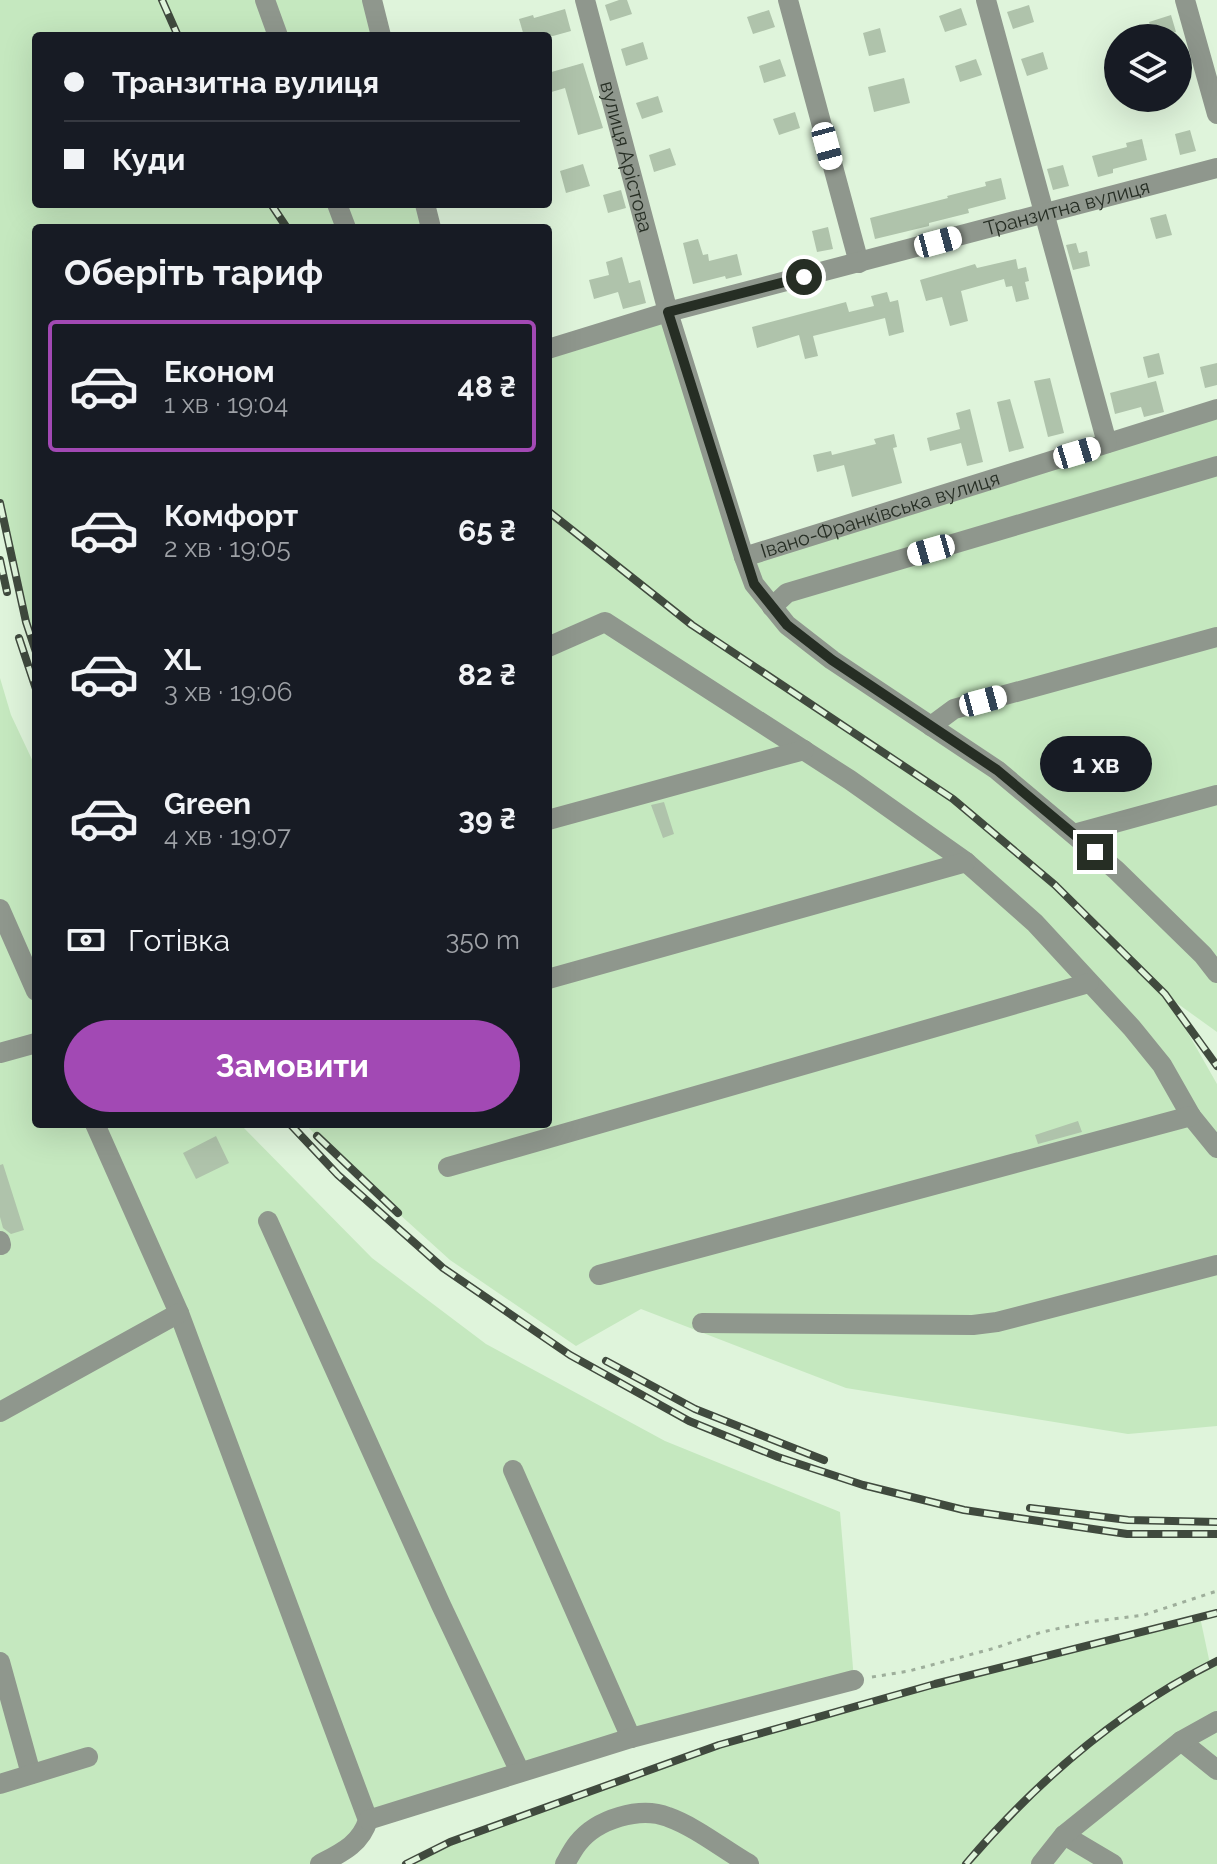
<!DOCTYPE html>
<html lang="uk">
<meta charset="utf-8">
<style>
:root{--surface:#171b24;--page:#20242c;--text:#f1f3f6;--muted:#9ea1a6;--line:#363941;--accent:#a249b4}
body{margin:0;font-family:Raleway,sans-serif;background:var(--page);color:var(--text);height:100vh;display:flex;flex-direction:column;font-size:30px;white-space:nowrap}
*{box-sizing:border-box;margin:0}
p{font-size:26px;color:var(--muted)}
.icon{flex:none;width:44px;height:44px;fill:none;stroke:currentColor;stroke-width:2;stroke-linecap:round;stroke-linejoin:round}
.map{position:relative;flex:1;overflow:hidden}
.drawer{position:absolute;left:32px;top:224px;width:520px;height:904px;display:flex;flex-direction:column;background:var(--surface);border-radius:8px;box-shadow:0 8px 32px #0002}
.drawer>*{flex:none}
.top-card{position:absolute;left:32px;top:32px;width:520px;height:176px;border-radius:8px;box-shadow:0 8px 32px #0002;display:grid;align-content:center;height:176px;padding:0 32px;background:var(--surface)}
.buttons{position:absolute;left:1104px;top:24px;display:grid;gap:16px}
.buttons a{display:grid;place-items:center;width:88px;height:88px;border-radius:50%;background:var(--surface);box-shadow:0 8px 32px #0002;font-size:40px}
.end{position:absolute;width:36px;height:36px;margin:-18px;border:10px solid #262e24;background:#fff;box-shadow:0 0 0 4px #fff}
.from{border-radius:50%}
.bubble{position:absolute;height:56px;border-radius:28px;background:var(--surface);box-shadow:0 8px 32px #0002;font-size:26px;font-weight:700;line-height:56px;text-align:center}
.car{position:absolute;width:24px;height:48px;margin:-24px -12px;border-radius:10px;box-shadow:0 0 6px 2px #0007;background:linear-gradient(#fff 24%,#345 0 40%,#fff 0 76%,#345 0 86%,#fff 0)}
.top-card b{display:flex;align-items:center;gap:28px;height:76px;font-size:30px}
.top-card b+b{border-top:2px solid var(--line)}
.top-card i{width:20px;height:20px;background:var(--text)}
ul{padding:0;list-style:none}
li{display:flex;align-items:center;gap:24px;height:132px;margin:0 16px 12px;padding:0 16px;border:4px solid transparent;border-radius:8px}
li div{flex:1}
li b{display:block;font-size:30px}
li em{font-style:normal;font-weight:700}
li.current{border-color:var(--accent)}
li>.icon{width:72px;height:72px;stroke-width:1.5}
h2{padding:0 32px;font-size:36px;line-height:96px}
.pay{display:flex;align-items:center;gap:20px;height:88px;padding:0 32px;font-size:30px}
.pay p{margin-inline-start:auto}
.button{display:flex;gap:16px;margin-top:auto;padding:16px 32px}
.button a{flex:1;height:92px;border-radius:48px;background:var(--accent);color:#fff;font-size:32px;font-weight:700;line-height:92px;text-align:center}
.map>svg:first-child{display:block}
.green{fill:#c5e8bf}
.building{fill:#afc3ab}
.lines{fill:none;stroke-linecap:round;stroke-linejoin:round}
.path{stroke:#9eae9b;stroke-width:3;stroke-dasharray:4 6;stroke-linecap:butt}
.minor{stroke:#8f978d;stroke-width:20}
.rail-casing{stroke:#404a3e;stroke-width:8}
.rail{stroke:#dff4db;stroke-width:5;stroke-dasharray:15;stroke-linecap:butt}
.route{stroke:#262e24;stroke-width:10}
.labels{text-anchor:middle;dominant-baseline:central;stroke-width:6;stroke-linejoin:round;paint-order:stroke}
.street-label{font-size:20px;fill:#262e24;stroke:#dff4db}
</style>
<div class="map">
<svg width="1217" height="1864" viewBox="0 0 1217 1864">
<rect width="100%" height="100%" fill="#dff4db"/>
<path class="green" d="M 0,0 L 372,0 L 381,36 L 36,36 L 36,204 L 425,204 L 431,228 L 36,228 L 36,652 L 26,622 L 0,503 Z
M 668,312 L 744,557 L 1217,409 L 1217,1032 L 1167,996 L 1217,1084 L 1217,1426 L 1128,1434 L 846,1388 L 641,1309 L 576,1346 L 450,1260 L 345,1165 L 305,1124 L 548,1124 L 548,349 Z
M 0,678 L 11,715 L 36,768 L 36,1124 L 240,1124 L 372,1258 L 486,1344 L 665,1441 L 840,1512 L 854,1680 L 368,1820 L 320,1864 L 0,1864 Z
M 1200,1617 L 1210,1664 L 1217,1663 L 1217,1864 L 406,1864 L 450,1842 L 719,1745 L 935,1684 Z"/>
<path class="building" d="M 619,0 L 627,0 L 632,14 L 610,21 L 605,5 Z
M 1029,5 L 1034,22 L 1013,29 L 1007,12 Z
M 961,8 L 967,25 L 945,32 L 939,16 Z
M 565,9 L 571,31 L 553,36 L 524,36 L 519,19 L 533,15 L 534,18 Z
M 769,10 L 775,27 L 753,34 L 747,17 Z
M 1171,15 L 1176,32 L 1154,38 L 1149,22 Z
M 880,28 L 886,52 L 869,56 L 863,33 Z
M 643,42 L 648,59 L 626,66 L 621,49 Z
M 1043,52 L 1048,69 L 1027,76 L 1021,59 Z
M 780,59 L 786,76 L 764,83 L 759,66 Z
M 976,59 L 982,75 L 960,82 L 955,66 Z
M 583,63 L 603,128 L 578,135 L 565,88 L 548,93 L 548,73 Z
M 904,78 L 910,103 L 874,112 L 868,87 Z
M 658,96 L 663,112 L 642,119 L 636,103 Z
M 795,112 L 800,128 L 779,135 L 773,119 Z
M 1190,130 L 1196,151 L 1180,155 L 1175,134 Z
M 1142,139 L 1147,160 L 1113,169 L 1113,173 L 1098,177 L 1092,156 L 1127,147 L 1126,143 Z
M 670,148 L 676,165 L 654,172 L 649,155 Z
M 583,164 L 590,186 L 566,193 L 560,171 Z
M 1063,165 L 1069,186 L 1053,190 L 1047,169 Z
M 1001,178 L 1006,199 L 968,209 L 969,213 L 929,223 L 929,226 L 875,239 L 870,218 L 948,198 L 947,196 L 986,186 L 985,182 Z
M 621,190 L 626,208 L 608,213 L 603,195 Z
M 1166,214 L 1172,235 L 1156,239 L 1150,218 Z
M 828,227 L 833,249 L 817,252 L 812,231 Z
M 698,239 L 703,255 L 708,254 L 709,261 L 737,254 L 742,275 L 726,279 L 725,276 L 693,284 L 683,243 Z
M 1076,243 L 1079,253 L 1087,251 L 1090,266 L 1073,270 L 1066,245 Z
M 622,257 L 629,283 L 640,280 L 646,303 L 623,309 L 618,292 L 594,299 L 589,280 L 609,275 L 606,262 Z
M 1016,259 L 1018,269 L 1026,267 L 1029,281 L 1025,282 L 1029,299 L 1016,302 L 1012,286 L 1006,287 L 1004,279 L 961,291 L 968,321 L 950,326 L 942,297 L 926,301 L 920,280 L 975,264 L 977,268 Z
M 887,292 L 890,302 L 898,300 L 904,332 L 889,336 L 885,318 L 813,336 L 818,356 L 805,359 L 799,335 L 757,348 L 752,327 L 846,302 L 849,312 L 874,306 L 871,296 Z
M 1159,353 L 1164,374 L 1148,378 L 1143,357 Z
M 1217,363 L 1217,385 L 1205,388 L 1200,367 Z
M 1050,378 L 1064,433 L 1048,437 L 1034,381 Z
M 1156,381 L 1164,412 L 1144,417 L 1141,407 L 1115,414 L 1110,393 Z
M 1010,399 L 1024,448 L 1009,452 L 997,402 Z
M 970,409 L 983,462 L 967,466 L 961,443 L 930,451 L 927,438 L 960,429 L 956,413 Z
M 894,434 L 897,447 L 893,448 L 902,483 L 852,497 L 844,465 L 817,472 L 813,455 L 831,451 L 832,455 L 876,444 L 874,439 Z
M 664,802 L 674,834 L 663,838 L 651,805 Z
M 1078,1121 L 1082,1132 L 1038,1144 L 1035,1135 Z
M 216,1136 L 229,1163 L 196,1179 L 183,1153 Z
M 3,1164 L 24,1230 L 11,1234 L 3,1228 L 0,1217 L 0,1165 Z"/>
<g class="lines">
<path class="path" d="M 872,1677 L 909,1671 L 995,1648 L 1042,1632 L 1089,1622 L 1144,1615 L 1217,1591"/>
<g class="minor">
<path d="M 265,0 L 278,36"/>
<path d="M 372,0 L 381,36"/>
<path id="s1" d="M 585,0 L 668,312 L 744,557 L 1217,409"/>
<path d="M 788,0 L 859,263"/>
<path d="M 986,0 L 1107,443"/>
<path d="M 1185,0 L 1217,114"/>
<path d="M 337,204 L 346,228"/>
<path d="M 425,204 L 431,228"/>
<path id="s2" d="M 548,349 L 668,312 L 1217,168"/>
<path d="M 744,557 L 754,584 L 787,625 L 832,660 L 997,770 L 1116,870 L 1203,955 L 1217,973"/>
<path d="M 772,607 L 787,593 L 1217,466"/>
<path d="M 548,647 L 605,622 L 850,780 L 966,862 L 1035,923 L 1132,1028 L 1162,1065 L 1191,1116 L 1217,1148"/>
<path d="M 931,726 L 954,709 L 1217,637"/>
<path d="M 548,820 L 804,750"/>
<path d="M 1074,834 L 1217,795"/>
<path d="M 0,909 L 36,991"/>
<path d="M 548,979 L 966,862"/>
<path d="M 0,1053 L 36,1043"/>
<path d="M 95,1124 L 179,1313 L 368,1820 C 361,1844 341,1853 320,1864"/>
<path d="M 448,1167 L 1089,983"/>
<path d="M 268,1221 L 441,1605 L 520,1772"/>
<path d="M 0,1241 L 1,1245"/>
<path d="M 599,1275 L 1191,1116"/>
<path d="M 702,1323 L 973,1325 L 997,1322 L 1217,1265"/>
<path d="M 0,1412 L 179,1313"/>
<path d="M 513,1470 L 631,1738"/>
<path d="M 0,1662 L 31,1774"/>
<path d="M 1181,1741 L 1217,1770"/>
<path d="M 0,1784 L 88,1757"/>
<path d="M 368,1820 L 631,1738 L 854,1680"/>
<path d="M 1064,1835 L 1113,1864"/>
<path d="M 565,1864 C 569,1857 573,1849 578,1843 C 597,1819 640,1806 668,1817 C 696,1827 723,1849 749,1864"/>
<path d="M 1041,1864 L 1064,1835 L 1181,1741 L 1217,1721"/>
</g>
<g class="rail-casing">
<path id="rail" d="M 162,0 L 178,36
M 271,204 L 287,228
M 0,503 L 26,622 L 36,652
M 548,511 L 692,625 L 953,799 L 1055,885 L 1165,994 L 1217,1066
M 0,560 L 7,592
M 19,638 L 36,689
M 290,1124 L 338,1175 L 443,1268 L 570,1355 L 689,1421 L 778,1457 L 863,1485 L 964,1510 L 1127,1534 L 1217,1534
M 317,1136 L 398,1213
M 606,1361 L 695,1409 L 824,1460
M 1030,1508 L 1128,1520 L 1217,1522
M 406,1864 L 450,1842 L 719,1745 L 935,1684 L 1217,1613
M 966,1864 C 1036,1782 1120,1709 1217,1661"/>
</g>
<use href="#rail" class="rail"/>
</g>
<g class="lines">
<path class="route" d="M 804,277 L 668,312 L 754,584 L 787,625 L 832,660 L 997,770 L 1095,852"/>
</g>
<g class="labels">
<g class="street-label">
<text stroke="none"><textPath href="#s1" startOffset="162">вулиця Арістова</textPath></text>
<text stroke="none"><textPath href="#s2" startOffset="538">Транзитна вулиця</textPath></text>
<text stroke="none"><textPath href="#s1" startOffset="722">Івано-Франківська вулиця</textPath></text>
</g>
</g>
</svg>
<div class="buttons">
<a><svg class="icon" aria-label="layers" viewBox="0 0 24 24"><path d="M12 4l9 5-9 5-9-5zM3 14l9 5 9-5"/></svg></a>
</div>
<i class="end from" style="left:804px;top:277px"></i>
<i class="end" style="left:1095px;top:852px"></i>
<div class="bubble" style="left:1040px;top:736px;width:112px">1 хв</div>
<i class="car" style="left:827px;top:146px;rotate:165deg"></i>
<i class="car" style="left:938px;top:242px;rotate:75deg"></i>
<i class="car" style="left:1077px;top:453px;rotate:73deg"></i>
<i class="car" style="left:931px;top:550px;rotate:254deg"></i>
<i class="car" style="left:983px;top:701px;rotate:75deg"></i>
<div class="top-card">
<b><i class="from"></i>Транзитна вулиця</b>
<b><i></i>Куди</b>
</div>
<section class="drawer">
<h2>Оберіть тариф</h2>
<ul>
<li class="current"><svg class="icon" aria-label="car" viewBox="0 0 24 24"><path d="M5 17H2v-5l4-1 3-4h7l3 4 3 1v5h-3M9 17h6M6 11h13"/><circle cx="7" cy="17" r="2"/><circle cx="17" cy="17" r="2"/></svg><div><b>Економ</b><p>1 хв · 19:04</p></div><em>48 ₴</em></li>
<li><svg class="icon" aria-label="car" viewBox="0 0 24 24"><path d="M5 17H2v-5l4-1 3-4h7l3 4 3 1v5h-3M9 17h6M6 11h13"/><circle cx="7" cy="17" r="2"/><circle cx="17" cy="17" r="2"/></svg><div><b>Комфорт</b><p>2 хв · 19:05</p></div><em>65 ₴</em></li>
<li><svg class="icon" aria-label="car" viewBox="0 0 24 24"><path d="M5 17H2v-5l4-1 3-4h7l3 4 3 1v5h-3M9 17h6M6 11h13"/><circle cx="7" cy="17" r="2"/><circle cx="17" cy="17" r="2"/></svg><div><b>XL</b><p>3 хв · 19:06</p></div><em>82 ₴</em></li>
<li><svg class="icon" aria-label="car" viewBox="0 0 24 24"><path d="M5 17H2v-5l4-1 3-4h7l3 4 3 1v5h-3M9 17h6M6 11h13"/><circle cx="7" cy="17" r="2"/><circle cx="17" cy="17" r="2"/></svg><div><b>Green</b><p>4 хв · 19:07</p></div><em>39 ₴</em></li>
</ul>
<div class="pay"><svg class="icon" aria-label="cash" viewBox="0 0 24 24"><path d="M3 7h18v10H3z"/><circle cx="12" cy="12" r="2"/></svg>Готівка<p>350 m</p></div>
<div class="button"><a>Замовити</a></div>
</section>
</div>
